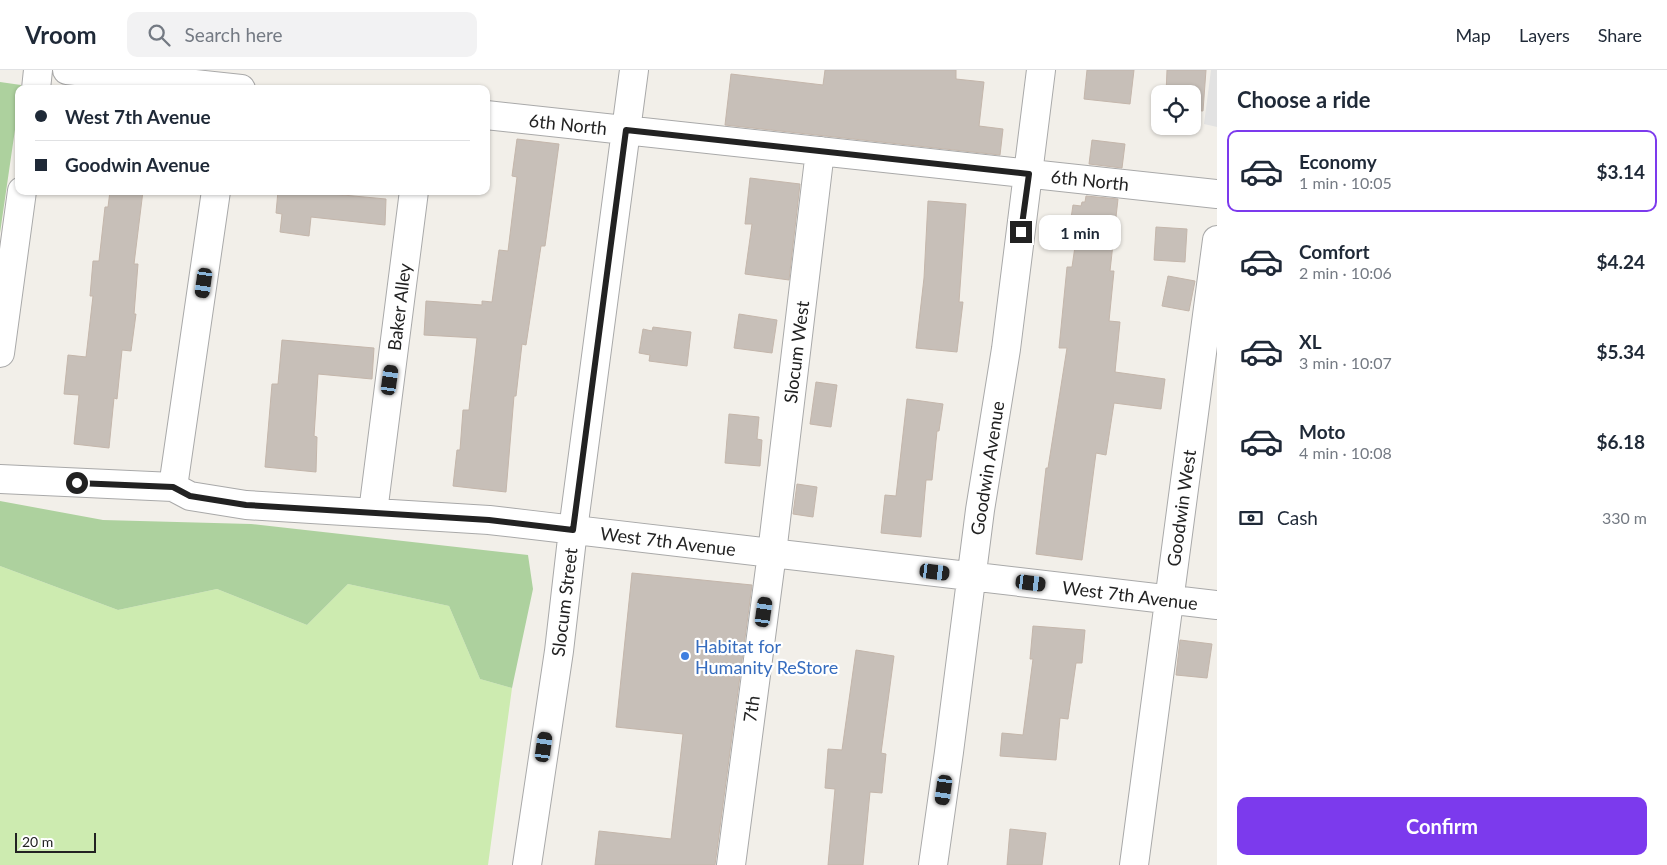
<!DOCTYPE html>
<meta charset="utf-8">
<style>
:root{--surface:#fff;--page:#f2f2f3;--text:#1f2937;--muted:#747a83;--line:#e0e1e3;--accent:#7c3aed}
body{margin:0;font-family:Lato,sans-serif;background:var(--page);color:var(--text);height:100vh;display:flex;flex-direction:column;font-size:19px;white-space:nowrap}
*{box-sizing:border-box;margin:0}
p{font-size:16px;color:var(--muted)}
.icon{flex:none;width:28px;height:28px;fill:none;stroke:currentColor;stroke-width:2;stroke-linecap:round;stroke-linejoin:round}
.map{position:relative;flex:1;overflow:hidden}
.sheet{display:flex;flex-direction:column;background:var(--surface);width:450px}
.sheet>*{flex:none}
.guide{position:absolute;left:15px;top:15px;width:475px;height:110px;border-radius:10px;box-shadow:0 1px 4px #0004;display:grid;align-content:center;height:110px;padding:0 20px;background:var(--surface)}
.controls{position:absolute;left:1151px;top:15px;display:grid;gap:10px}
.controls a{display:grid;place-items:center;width:50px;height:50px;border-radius:10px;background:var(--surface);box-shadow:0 1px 4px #0004;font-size:25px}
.scale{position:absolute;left:15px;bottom:12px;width:81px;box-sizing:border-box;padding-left:5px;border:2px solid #222;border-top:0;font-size:14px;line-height:18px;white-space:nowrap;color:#222;-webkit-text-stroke:4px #fff;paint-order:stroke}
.end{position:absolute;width:22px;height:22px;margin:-11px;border:6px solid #222;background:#fff;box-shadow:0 0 0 2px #fff}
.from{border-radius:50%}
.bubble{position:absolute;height:35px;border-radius:10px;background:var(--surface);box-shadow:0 1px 4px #0004;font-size:16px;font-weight:700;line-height:35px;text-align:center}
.car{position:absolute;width:15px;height:30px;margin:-15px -8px;border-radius:6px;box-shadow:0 0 4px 1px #0007;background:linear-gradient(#222 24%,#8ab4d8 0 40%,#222 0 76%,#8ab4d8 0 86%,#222 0)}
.guide b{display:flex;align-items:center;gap:18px;height:48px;font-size:19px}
.guide b+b{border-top:1px solid var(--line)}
.guide i{width:12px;height:12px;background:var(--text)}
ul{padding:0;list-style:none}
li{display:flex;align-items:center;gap:15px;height:82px;margin:0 10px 8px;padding:0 10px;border:2px solid transparent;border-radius:10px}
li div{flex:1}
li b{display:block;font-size:19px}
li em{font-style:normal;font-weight:700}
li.current{border-color:var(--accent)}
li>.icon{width:45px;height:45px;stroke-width:1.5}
h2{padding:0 20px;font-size:22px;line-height:60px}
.pay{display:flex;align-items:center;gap:12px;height:55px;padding:0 20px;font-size:19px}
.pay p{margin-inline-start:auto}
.action{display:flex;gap:10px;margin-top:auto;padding:10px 20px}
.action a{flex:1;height:58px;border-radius:10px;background:var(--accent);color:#fff;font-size:20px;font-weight:700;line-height:58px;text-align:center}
header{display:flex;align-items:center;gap:30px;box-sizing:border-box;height:70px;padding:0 25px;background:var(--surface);border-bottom:1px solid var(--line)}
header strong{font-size:24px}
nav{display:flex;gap:28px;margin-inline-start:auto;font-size:18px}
.search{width:350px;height:45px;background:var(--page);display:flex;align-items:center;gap:12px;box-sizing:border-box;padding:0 18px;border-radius:10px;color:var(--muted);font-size:19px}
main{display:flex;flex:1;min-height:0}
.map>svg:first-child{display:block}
.grass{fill:#cdebb0}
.forest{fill:#add19e}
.parking{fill:#e2e2e2}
.building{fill:#c7bfb8;stroke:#c4b6ab}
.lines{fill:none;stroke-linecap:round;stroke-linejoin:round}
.minor-casing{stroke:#a9a9a9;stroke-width:30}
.minor{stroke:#fff;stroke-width:28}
.route{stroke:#222;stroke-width:6}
.shop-dot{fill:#3f7fe0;stroke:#fff;stroke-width:2}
.labels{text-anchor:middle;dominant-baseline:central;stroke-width:4.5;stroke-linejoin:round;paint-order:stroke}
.street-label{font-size:18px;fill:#222;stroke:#fff}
.shop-label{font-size:18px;fill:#366cbe;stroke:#fff;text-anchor:start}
</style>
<header>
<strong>Vroom</strong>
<div class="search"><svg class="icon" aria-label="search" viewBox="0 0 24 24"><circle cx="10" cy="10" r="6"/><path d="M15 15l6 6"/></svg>Search here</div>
<nav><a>Map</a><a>Layers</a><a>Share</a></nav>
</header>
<main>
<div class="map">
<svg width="1217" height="795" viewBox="0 0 1217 795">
<rect width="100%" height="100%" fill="#f2efe9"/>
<path class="grass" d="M 0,496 L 118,540 L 217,519 L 307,555 L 348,514 L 449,536 L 480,609 L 512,618 L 488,795 L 0,795 Z"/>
<path class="forest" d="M 0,12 L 21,15 L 21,19 L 19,19 L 19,32 L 0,163 Z
M 0,431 L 103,450 L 251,454 L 528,485 L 533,519 L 512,618 L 480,609 L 449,536 L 348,514 L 307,555 L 217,519 L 118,540 L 0,496 Z"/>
<path class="parking" d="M 1211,0 L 1217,0 L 1217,57 L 1204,54 Z"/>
<path class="building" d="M 825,0 L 956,0 L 956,9 L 984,12 L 979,56 L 1003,59 L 1000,85 L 725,55 L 731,4 L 823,15 Z
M 1087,0 L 1134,0 L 1130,34 L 1084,29 Z
M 1167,0 L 1206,0 L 1203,41 L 1192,40 L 1192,24 L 1166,24 Z
M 517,69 L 559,74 L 545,176 L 541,176 L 526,275 L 522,274 L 516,326 L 514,326 L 506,422 L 453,416 L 457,380 L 460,380 L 463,340 L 469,340 L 477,268 L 424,265 L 426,231 L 482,235 L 482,231 L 492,232 L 499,180 L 508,181 L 517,107 L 512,106 Z
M 1092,70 L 1125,74 L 1122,98 L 1089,94 Z
M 750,108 L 800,114 L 789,210 L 745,204 L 752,154 L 745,154 Z
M 110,121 L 143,121 L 134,194 L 138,194 L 134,244 L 136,244 L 131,281 L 122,280 L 117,329 L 114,328 L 109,378 L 74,374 L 79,325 L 64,324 L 68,285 L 86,287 L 93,226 L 90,226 L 93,191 L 99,191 L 105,137 L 108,137 Z
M 278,121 L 318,121 L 332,123 L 332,124 L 386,129 L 385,155 L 311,147 L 309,166 L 280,162 L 282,144 L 276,143 Z
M 1086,126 L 1118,129 L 1110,201 L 1114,201 L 1109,251 L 1120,252 L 1115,302 L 1165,309 L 1161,339 L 1114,333 L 1106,385 L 1096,383 L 1082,490 L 1036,484 L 1046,398 L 1048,398 L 1067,278 L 1059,278 L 1067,197 L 1072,197 L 1078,156 L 1070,155 L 1073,135 L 1081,136 L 1082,132 L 1085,132 Z
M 928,131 L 966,134 L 959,232 L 963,232 L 957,282 L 916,278 L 924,208 Z
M 1156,157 L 1187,159 L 1185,192 L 1154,190 Z
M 1168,206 L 1195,211 L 1189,241 L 1162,236 Z
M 739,244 L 777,250 L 772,283 L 734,278 Z
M 653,257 L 691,262 L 687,296 L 649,291 L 650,285 L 639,283 L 643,259 L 652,261 Z
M 282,270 L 374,278 L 372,309 L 318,304 L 314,366 L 317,367 L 316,402 L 265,397 L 272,314 L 278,314 Z
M 816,312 L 837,315 L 831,357 L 810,354 Z
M 907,329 L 943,334 L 939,361 L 937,361 L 932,410 L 926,410 L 921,467 L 881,463 L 885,425 L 896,426 Z
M 729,344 L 759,347 L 757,369 L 762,370 L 760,396 L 725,393 Z
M 797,414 L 817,417 L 813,447 L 793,444 Z
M 632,503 L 752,515 L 715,795 L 595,795 L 599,761 L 671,769 L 683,664 L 616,657 Z
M 1033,556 L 1085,560 L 1082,593 L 1076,593 L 1068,649 L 1060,648 L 1056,690 L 1000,686 L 1002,663 L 1023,665 L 1033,589 L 1030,589 Z
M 1180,570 L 1212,574 L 1207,608 L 1176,605 Z
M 856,580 L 894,586 L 881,683 L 886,684 L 882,723 L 870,722 L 863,795 L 828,795 L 835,719 L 825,718 L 828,679 L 842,680 Z
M 1010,759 L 1046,763 L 1042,795 L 1007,795 Z"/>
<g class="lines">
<g class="minor-casing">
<path id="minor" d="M 67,0 L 241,19
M 36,19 L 38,0
M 486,45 L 1217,124
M 0,283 L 22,121
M 0,409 L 173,417 L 190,426 L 246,435 L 489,450 L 1217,535
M 173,417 L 216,121
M 373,442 L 414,121
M 527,795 L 559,581 L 573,460 L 634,0
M 731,795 L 772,483 L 820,81
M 933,795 L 949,682 L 980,440 L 1006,279 L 1041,0
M 1134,795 L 1217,170"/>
</g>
<use href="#minor" class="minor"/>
</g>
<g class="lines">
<path class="route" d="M 77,413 L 173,417 L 190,426 L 246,435 L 489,450 L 573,460 L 626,60 L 1029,104 L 1021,162"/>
</g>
<circle class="shop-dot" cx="685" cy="586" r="5"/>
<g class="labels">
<g class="street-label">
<text transform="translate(568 54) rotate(6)">6th North</text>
<text transform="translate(1090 110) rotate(6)">6th North</text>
<text transform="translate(399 237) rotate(-83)">Baker Alley</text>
<text transform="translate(796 282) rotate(-83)">Slocum West</text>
<text transform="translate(987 398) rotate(-81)">Goodwin Avenue</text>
<text transform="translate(1181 438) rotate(-82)">Goodwin West</text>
<text transform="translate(668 471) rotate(7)">West 7th Avenue</text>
<text transform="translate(1130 525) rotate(7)">West 7th Avenue</text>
<text transform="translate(564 532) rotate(-83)">Slocum Street</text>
<text transform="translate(751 639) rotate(-82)">7th</text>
</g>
<g class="shop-label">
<text x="695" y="576">Habitat for<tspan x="695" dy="21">Humanity ReStore</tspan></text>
</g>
</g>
</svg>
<div class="controls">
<a><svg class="icon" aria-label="locate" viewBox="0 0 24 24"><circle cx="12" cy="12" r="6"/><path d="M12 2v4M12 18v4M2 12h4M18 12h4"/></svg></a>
</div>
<div class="scale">20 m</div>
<i class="end from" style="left:77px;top:413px"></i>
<i class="end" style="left:1021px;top:162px"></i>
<div class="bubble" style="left:1039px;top:145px;width:82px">1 min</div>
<i class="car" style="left:204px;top:213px;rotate:188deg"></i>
<i class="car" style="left:390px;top:310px;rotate:8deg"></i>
<i class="car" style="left:935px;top:502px;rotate:97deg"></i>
<i class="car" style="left:1031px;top:513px;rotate:97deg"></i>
<i class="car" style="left:764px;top:542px;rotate:8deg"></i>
<i class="car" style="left:544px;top:677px;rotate:8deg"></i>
<i class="car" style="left:944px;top:720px;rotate:188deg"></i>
<div class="guide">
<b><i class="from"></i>West 7th Avenue</b>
<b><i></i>Goodwin Avenue</b>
</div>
</div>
<section class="sheet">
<h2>Choose a ride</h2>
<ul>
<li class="current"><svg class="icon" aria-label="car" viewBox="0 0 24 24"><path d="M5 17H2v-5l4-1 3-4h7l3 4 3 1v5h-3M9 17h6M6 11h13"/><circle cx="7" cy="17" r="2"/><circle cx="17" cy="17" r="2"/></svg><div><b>Economy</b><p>1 min · 10:05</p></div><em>$3.14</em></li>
<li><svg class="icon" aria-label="car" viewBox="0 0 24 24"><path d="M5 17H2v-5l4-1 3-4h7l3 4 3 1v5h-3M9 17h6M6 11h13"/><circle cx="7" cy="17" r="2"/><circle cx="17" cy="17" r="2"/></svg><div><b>Comfort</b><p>2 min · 10:06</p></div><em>$4.24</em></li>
<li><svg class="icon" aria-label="car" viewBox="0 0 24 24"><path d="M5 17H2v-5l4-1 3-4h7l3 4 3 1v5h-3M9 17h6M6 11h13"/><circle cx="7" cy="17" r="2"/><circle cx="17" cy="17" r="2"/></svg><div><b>XL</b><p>3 min · 10:07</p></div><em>$5.34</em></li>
<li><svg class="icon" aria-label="car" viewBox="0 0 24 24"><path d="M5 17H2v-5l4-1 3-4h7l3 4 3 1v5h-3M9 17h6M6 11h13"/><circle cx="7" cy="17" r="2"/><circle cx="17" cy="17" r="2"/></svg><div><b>Moto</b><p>4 min · 10:08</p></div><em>$6.18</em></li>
</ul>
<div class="pay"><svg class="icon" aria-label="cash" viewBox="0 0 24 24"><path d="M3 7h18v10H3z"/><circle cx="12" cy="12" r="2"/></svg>Cash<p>330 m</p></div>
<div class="action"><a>Confirm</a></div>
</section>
</main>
